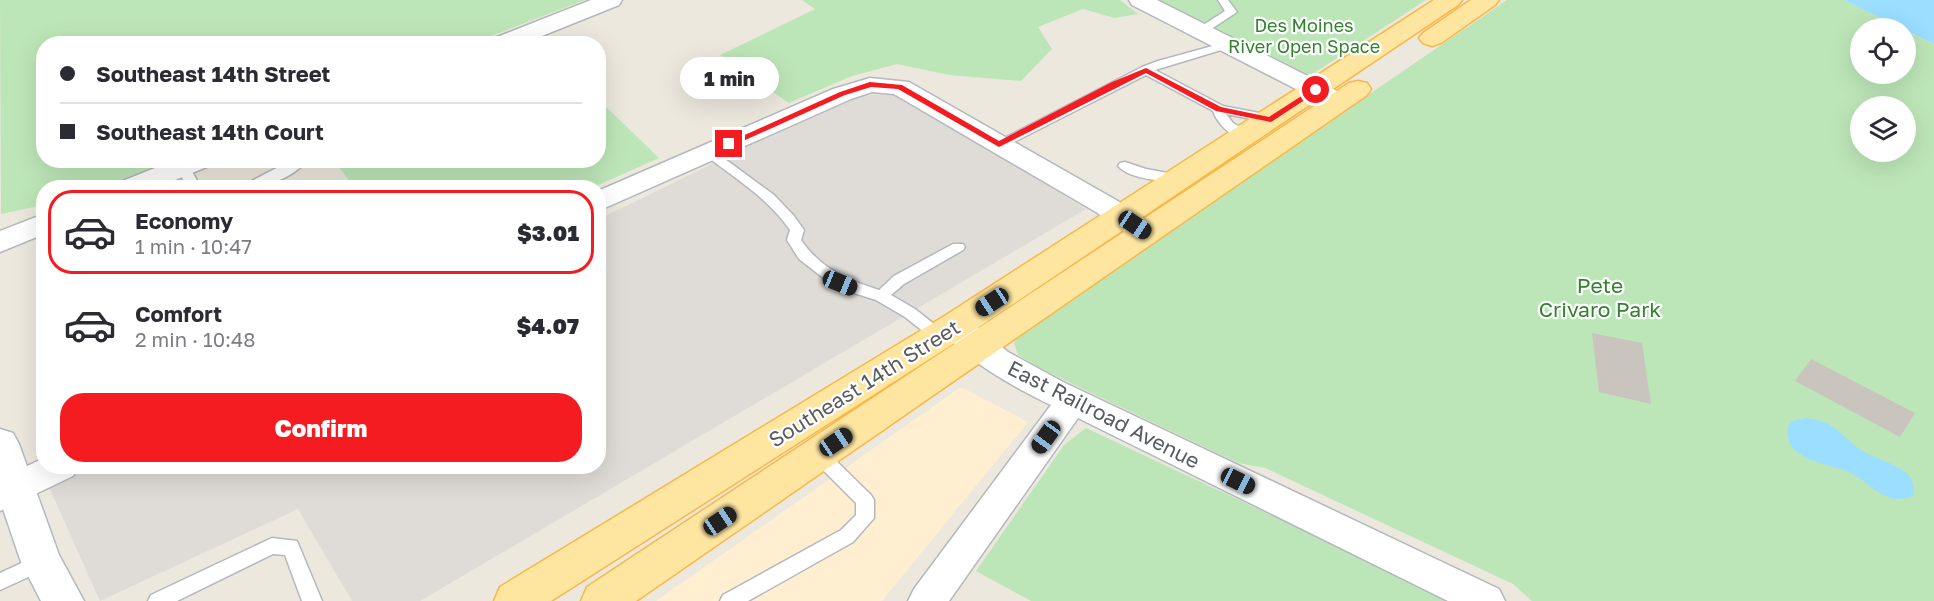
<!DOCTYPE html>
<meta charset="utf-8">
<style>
:root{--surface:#fff;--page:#f7f7f7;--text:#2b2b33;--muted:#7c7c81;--line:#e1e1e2;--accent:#f41c21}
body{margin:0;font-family:"Golos Text",sans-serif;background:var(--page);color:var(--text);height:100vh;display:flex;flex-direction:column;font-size:22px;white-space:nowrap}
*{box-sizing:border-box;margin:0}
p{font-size:20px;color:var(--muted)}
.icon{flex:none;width:33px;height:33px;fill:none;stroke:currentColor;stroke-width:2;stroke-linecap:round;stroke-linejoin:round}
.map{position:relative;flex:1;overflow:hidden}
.sheet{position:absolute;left:36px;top:180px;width:570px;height:294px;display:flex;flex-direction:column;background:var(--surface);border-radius:24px;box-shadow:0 6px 24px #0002}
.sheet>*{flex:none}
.top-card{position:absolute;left:36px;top:36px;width:570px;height:132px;border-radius:24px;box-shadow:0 6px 24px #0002;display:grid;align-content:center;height:132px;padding:0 24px;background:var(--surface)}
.tools{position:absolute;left:1850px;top:18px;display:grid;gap:12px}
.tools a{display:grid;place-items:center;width:66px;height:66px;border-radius:50%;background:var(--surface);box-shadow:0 6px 24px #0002;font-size:30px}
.end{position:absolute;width:27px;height:27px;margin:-14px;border:8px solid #f41c21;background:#fff;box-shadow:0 0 0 3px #fff}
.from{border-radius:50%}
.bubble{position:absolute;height:42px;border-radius:21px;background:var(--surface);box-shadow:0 6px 24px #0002;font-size:20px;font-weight:800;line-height:42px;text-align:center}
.car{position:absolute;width:18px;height:36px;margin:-18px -9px;border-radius:8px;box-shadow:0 0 4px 2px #0007;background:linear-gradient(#222 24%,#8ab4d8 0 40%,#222 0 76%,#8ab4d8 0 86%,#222 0)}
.top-card b{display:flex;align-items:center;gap:21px;height:57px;font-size:22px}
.top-card b+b{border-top:2px solid var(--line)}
.top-card i{width:15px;height:15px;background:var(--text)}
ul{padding:10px 0 0;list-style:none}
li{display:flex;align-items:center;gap:18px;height:84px;margin:0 12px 9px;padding:0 12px;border:3px solid transparent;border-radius:24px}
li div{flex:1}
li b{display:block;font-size:22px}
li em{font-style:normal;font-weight:800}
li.selected{border-color:var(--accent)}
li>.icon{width:54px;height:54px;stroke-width:1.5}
.primary-button{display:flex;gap:12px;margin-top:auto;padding:12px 24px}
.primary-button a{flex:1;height:69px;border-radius:24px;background:var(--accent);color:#fff;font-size:24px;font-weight:800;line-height:69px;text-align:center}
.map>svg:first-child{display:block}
.commercial{fill:#ffefd0}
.industrial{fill:#dfdbd6}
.green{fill:#bde6b8;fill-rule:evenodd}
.water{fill:#9bdeff}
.building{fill:#c9c4bd}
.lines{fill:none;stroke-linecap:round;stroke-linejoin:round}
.lane-casing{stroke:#b4b8bd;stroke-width:3}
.street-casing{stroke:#b4b8bd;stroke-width:3}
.secondary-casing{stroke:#b4b9bf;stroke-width:3}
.primary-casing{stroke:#fab749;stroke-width:3}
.lane{fill:#fff;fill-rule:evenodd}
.street{fill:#fff;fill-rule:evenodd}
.secondary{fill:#fff;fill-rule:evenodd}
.primary{fill:#ffe6a0;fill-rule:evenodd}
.route{fill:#f41c21}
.labels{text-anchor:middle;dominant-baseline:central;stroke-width:4.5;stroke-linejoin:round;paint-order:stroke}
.far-park-label{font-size:18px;fill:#32822e;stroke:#fff}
.park-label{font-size:21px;fill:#32822e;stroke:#fff}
.street-label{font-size:21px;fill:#575c61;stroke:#fff}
</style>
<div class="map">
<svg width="1934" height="601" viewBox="0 0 1934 601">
<rect width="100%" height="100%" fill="#ece8de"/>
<path class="commercial" d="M 961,387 L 1028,422 L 882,601 L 656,601 Z"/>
<path class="industrial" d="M 898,93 L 1086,209 L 420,601 L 352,601 L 298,509 L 100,601 L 49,487 L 92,466 L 598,466 L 599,219 L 825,109 L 860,96 Z"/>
<path class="green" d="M 0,0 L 585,0 L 473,43 L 44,44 L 44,160 L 171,161 L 102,187 L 44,188 L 43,205 L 1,214 Z
M 802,0 L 1120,0 L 1138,14 L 1114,18 L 1083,9 L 1038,27 L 1052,49 L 1021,81 L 949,75 L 897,64 L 852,76 L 789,103 L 720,55 L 815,9 Z
M 1155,0 L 1426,0 L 1308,77 Z
M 1507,0 L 1844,0 L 1902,28 L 1860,28 L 1860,74 L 1905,74 L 1905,30 L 1934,44 L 1934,601 L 1532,601 L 1513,584 L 1265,468 L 1238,463 L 1037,367 L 1018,355 L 1014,343 L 1021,332 ZM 1860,106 L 1905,106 L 1905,152 L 1860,152 Z
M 599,100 L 659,158 L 594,187 L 354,187 L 334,161 L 598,160 Z
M 1086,428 L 1454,601 L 1031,601 L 976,571 L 1064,445 Z"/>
<path class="water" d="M 1844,0 L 1934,0 L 1934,44 Z
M 1806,418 C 1840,422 1840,438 1866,453 C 1883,462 1921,469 1913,496 C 1885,507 1872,484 1851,473 C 1829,463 1786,462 1787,429 L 1792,421 Z"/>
<path class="building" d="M 1592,333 L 1642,343 L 1651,404 L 1599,392 Z
M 1811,359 L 1915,413 L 1900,437 L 1795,381 Z"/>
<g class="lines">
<g class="lane-casing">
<path id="lane" d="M 1218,0 L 1228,0 L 1237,12 L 1205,33 L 1197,33 L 1197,29 L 1225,11 Z
M 1227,42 L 1231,43 L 1231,47 L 1155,70 L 1223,106 L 1275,116 L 1277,119 L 1271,123 L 1226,114 L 1233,123 L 1251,133 L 1252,136 L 1251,139 C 1235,142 1218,125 1213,111 L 1146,75 L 1004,147 L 994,147 L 993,144 L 1142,67 L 1158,61 Z
M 710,148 L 774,195 L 794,216 L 804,230 L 801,240 C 820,268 847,280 879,290 L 894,276 L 953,244 L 963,244 L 965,247 L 963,250 L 904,284 L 891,295 L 915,309 L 944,332 L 947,336 L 944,340 L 934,340 L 905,317 L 876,300 L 835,287 L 799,259 L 787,240 L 790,230 C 769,199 735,178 705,155 L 704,152 L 705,149 Z
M 292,160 L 307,160 C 292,180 261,188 238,188 Z
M 1125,162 L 1146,169 L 1184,176 L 1186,179 L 1179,183 C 1161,180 1131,180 1118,166 L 1120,163 Z
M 183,163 L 188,164 L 201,188 L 188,188 L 176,167 Z
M 818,447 L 824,449 L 871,495 L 874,500 L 874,518 L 853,542 L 748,601 L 720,601 L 723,595 L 841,530 L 856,515 L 856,503 L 812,459 L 809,454 L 812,449 Z
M 272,538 L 297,541 L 322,601 L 302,601 L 285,555 L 273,554 L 177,601 L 148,601 L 151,595 Z
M 41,554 L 48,556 L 50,562 L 48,568 L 0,590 L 0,573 Z"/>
</g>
<g class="street-casing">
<path id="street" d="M 591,0 L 622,0 L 619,5 L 522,44 L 489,44 L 492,39 Z
M 1129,0 L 1157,0 L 1349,97 L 1352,102 L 1349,107 L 1340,109 L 1331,107 L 1132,5 Z
M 870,78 L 909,82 L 1116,200 L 1156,226 L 1160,233 L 1156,240 L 1146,243 L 1136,240 L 1096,212 L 894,94 L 872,92 L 851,99 L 598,211 L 598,191 L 833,89 Z
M 175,160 L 213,160 L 209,166 L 156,188 L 117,188 L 120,182 Z
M 44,214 L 44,234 L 0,252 L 0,231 Z
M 955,315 L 966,318 L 1008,352 L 1063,382 L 1499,589 L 1505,601 L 1448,601 L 1078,418 L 949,601 L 908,601 L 914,589 L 1051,405 C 1019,390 957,356 940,326 L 944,318 Z
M 44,458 L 44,466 L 78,466 L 73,476 L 0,511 L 0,479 Z"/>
</g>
<g class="secondary-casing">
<path id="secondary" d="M 0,429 L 13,433 L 19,444 L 59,555 L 84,601 L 41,601 L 21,562 L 0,500 Z"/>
</g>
<g class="primary-casing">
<path id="primary" d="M 1434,0 L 1462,0 L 1458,5 L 967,335 L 551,601 L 494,601 L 500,587 L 943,317 Z
M 1471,0 L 1499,0 L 1495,5 L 1441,43 L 1432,46 L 1423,43 L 1419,38 L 1423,33 Z
M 1358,81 L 1367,83 L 1371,89 L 1367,95 L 636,601 L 581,601 L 587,587 L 1349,83 Z"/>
</g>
<use href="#lane" class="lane"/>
<use href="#street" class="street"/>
<use href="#secondary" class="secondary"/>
<use href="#primary" class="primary"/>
</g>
<path class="route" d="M 1146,68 L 1221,107 L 1269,117 L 1314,88 L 1320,90 L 1271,122 L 1216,111 L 1146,73 L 999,147 L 898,89 L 871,87 L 845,95 L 732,146 L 725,144 L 840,92 L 870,82 L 902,85 L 999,141 L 1112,82 Z"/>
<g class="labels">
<g class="far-park-label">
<text x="1304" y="25">Des Moines<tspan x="1304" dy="21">River Open Space</tspan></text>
</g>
<g class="park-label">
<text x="1600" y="285">Pete<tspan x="1600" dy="24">Crivaro Park</tspan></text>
</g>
<g class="street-label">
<text transform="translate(864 383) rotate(-32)">Southeast 14th Street</text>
<text transform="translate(1104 414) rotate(27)">East Railroad Avenue</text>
</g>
</g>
</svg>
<div class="tools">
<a><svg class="icon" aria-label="locate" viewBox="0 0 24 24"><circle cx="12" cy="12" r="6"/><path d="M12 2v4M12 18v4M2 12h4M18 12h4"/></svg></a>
<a><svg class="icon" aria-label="layers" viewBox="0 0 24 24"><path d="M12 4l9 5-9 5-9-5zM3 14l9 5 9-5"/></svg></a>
</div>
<i class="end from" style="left:1316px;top:90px"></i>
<i class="end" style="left:729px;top:144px"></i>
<div class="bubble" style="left:680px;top:57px;width:99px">1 min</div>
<i class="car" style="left:1135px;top:225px;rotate:124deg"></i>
<i class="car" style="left:840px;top:283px;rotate:112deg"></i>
<i class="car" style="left:992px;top:302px;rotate:237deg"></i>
<i class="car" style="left:1046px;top:437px;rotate:216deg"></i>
<i class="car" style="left:836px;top:442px;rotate:56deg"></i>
<i class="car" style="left:1238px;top:481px;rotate:116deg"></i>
<i class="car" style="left:720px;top:521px;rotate:56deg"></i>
<div class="top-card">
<b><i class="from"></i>Southeast 14th Street</b>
<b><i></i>Southeast 14th Court</b>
</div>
<section class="sheet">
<ul>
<li class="selected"><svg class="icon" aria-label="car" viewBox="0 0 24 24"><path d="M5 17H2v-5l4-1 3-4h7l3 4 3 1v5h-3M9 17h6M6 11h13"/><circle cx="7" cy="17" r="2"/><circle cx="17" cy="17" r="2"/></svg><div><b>Economy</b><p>1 min · 10:47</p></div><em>$3.01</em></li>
<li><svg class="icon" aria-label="car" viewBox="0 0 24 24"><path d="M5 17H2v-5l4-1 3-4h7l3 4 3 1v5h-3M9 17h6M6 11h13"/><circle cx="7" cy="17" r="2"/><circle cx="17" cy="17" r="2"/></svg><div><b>Comfort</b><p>2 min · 10:48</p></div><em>$4.07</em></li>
</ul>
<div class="primary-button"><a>Confirm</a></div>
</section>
</div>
